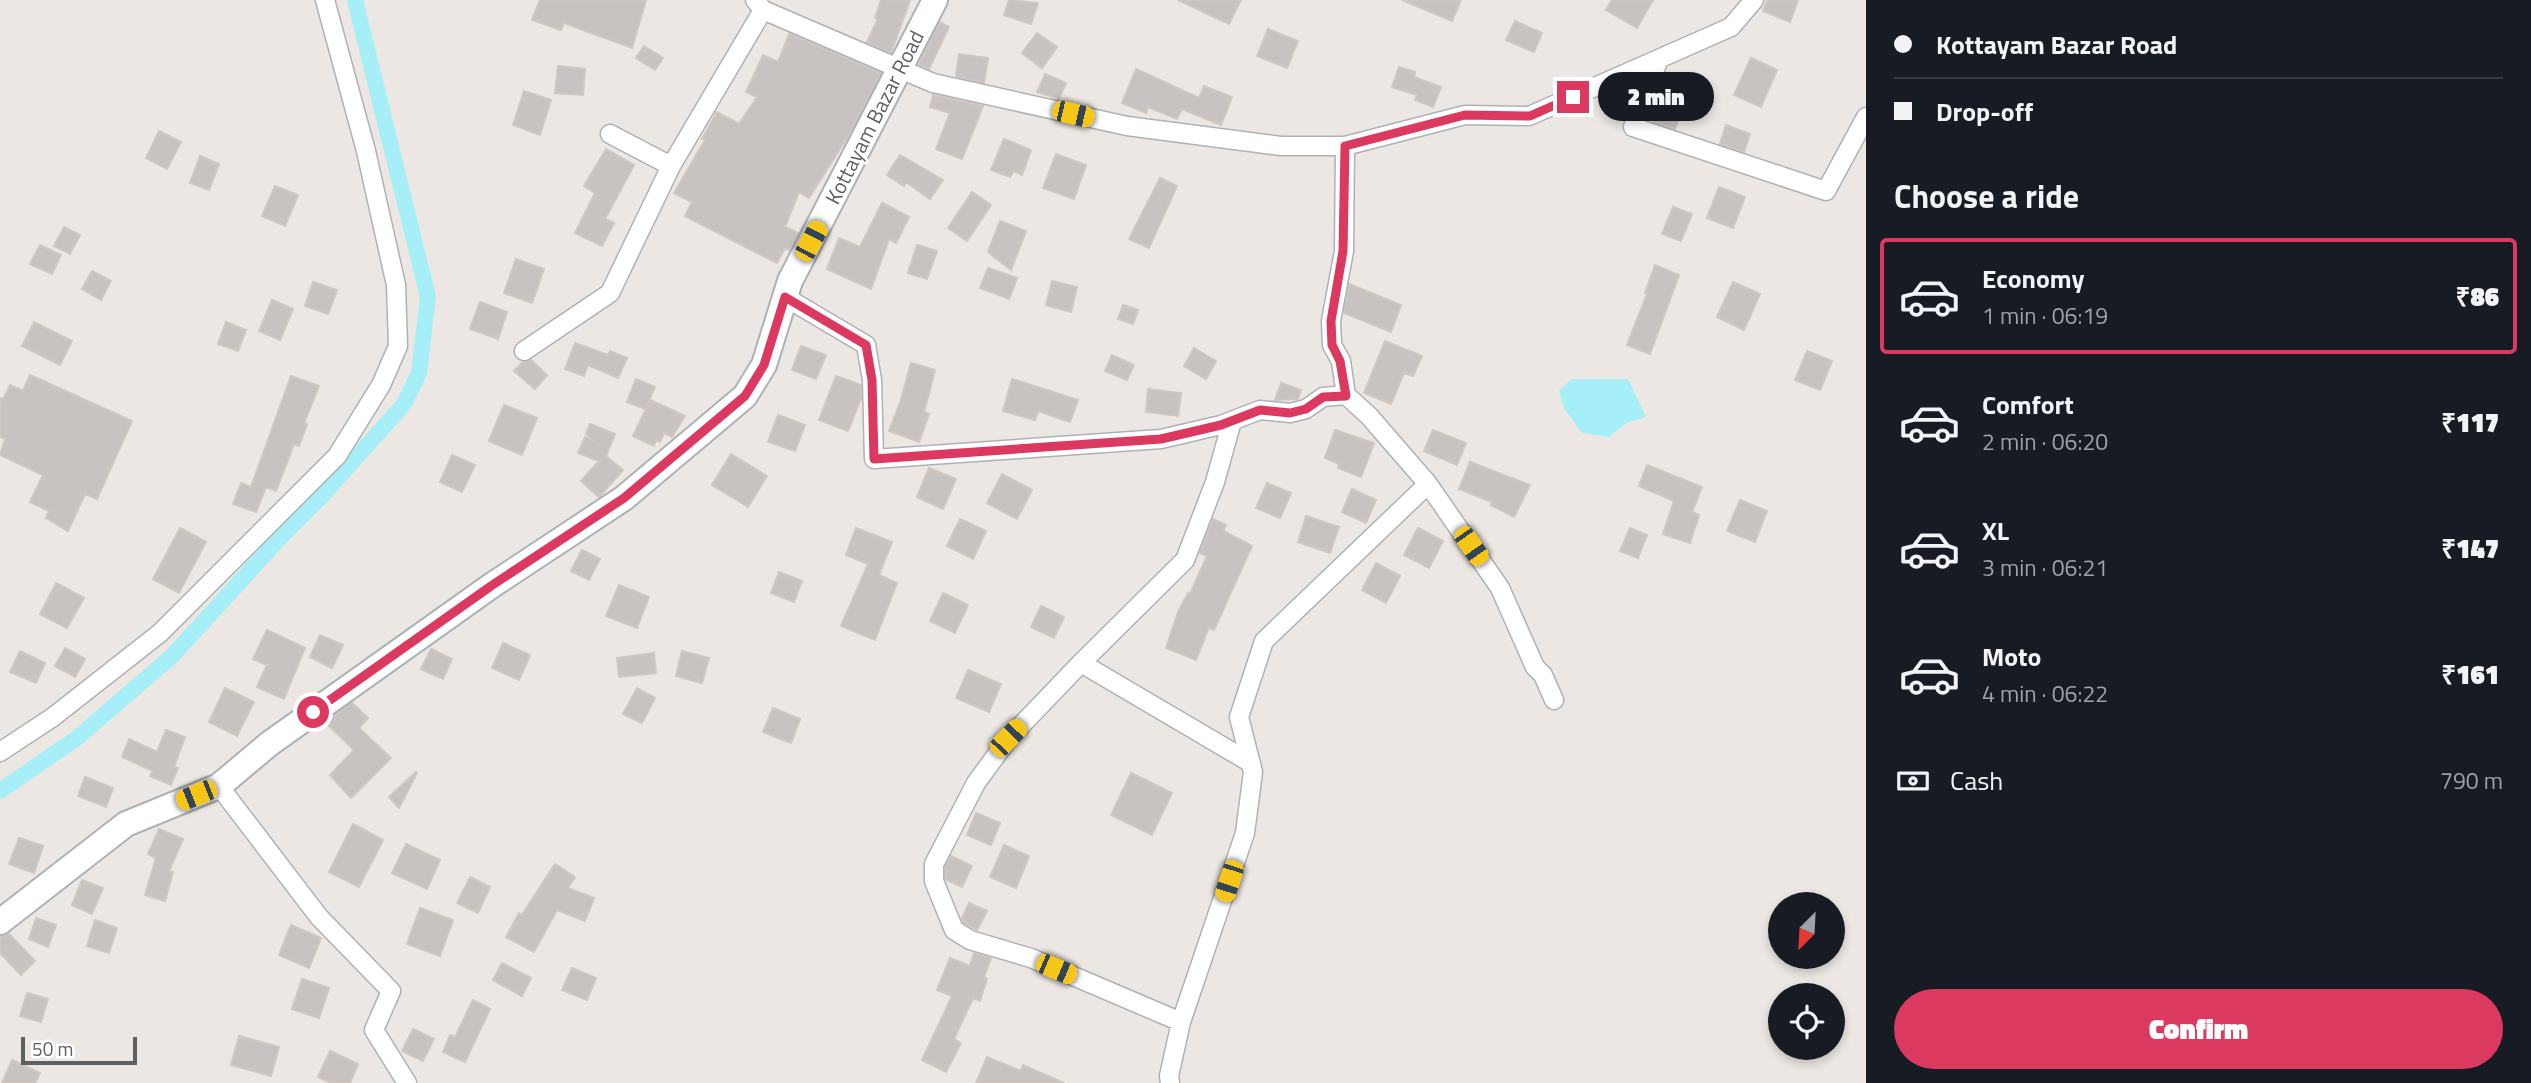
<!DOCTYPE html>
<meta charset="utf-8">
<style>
:root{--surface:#171b24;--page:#20242c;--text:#f1f3f6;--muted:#9ea1a6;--line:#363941;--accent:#dc3960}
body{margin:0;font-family:"Titillium Web",sans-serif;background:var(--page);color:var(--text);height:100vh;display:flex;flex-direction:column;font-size:26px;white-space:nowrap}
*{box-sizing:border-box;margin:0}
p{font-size:23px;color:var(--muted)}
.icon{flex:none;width:38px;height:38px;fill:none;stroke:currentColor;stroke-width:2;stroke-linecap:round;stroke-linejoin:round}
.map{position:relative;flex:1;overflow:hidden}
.sheet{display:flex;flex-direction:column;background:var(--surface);width:665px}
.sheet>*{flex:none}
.guide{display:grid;align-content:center;height:154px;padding:0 28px;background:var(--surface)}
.needle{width:46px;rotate:204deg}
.controls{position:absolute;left:1768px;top:892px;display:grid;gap:14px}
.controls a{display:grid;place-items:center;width:77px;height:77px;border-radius:50%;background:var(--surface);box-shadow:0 4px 10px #0003;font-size:35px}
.scale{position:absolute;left:21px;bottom:18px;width:116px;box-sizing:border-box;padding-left:7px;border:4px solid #5b6062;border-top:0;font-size:19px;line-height:24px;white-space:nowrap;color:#5b6062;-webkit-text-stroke:5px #fff;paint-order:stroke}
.end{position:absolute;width:32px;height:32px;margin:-16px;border:9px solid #dc3960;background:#fff;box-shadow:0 0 0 4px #fff}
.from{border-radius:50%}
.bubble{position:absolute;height:49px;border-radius:24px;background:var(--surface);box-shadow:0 4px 10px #0003;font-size:23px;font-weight:800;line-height:49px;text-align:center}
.car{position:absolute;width:21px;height:42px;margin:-21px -10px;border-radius:9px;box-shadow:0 0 5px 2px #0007;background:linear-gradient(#f5c518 24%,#345 0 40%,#f5c518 0 76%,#345 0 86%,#f5c518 0)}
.guide b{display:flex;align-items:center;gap:24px;height:66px;font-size:26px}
.guide b+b{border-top:2px solid var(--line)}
.guide i{width:18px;height:18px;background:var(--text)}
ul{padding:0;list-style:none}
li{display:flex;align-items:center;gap:21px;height:116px;margin:0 14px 10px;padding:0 14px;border:4px solid transparent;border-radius:7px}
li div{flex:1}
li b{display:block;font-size:26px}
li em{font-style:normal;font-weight:800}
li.on{border-color:var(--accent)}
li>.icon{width:63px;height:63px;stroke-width:1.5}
h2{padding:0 28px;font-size:32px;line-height:84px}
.pay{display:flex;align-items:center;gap:18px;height:77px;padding:0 28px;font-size:26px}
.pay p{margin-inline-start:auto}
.button{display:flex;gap:14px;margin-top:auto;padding:14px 28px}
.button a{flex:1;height:80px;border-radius:42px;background:var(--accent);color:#fff;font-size:28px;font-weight:800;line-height:80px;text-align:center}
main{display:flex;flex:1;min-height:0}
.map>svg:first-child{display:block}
.water{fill:#a6eff8}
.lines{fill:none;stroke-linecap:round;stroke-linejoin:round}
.canal{stroke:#a6eff8;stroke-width:16}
.building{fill:#c8c2c0;stroke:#d0c7c1;stroke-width:2}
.minor-casing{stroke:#aeb2b4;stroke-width:21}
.secondary-casing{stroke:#adb2b5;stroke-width:28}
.minor{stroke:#fff;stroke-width:18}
.secondary{stroke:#fff;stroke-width:24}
.route{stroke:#dc3960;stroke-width:9}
.labels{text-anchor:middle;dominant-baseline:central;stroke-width:5;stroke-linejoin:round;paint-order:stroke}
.street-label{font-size:21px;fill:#5b6062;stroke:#fff}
</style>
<main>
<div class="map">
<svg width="1866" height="1083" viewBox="0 0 1866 1083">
<rect width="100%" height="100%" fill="#ece7e2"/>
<path class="water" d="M 1572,379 L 1628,379 L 1646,417 L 1626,423 L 1609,437 L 1582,433 L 1564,408 L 1559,391 Z"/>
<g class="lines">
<path class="canal" d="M 0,791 L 77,738 L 172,656 L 278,540 L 320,498 L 404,404 L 419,373 L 428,297 L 355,0"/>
</g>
<path class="building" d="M 540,0 L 646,0 L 632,48 L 564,23 L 561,30 L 532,20 Z
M 881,0 L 910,0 L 891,53 L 867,42 L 878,19 L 875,18 Z
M 1009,0 L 1038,3 L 1031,24 L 1004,15 Z
M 1178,0 L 1241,0 L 1229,24 Z
M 1402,0 L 1461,0 L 1452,21 Z
M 1612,0 L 1653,0 L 1637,28 L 1606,10 Z
M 1767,0 L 1798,0 L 1790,22 L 1763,11 Z
M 1515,21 L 1542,33 L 1534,52 L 1506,40 Z
M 940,22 L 949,27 L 929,69 L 919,64 Z
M 1268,29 L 1298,41 L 1287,68 L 1257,56 Z
M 1037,33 L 1057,47 L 1042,68 L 1022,53 Z
M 789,34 L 881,73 L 850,133 L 809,198 L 799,192 L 785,227 L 798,233 L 789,250 L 785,248 L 777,263 L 685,216 L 692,202 L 674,193 L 705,140 L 702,139 L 717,112 L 739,124 L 757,97 L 746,92 L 763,55 L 778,62 Z
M 644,46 L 663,58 L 655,70 L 636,58 Z
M 959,54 L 988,58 L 984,83 L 956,76 Z
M 1751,58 L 1777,70 L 1761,107 L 1734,95 Z
M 558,66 L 585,69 L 583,95 L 555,93 Z
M 1399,67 L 1415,72 L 1414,77 L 1441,87 L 1433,107 L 1415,100 L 1417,95 L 1392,87 Z
M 1136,69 L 1199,98 L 1204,86 L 1232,97 L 1221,125 L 1182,109 L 1177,119 L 1148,107 L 1146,113 L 1122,103 Z
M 1045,74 L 1066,83 L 1059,99 L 1037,92 Z
M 1671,81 L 1697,90 L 1688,114 L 1681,112 L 1675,129 L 1653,122 Z
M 524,91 L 551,100 L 540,135 L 513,125 Z
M 933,95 L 983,106 L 962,159 L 936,149 L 950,113 L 930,107 Z
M 1726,125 L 1750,134 L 1744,152 L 1720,144 Z
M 159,131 L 181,142 L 167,169 L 146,158 Z
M 1004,139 L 1031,150 L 1022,175 L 1014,171 L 1010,177 L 991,170 Z
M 606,149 L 634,165 L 605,219 L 614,223 L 602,246 L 575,233 L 595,193 L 584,186 Z
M 1056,154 L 1086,165 L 1074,199 L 1043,188 Z
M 900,155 L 943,180 L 930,199 L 906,182 L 904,186 L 887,175 Z
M 200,156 L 219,164 L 209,190 L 190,183 Z
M 1160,178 L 1177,186 L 1149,248 L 1129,239 Z
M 275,186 L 298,195 L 285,226 L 262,216 Z
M 1719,187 L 1745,197 L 1733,228 L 1707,218 Z
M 972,192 L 991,205 L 967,241 L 948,228 Z
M 882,203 L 909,217 L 896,243 L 889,239 L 871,289 L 827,269 L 839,238 L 860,247 Z
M 1673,207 L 1692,214 L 1681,241 L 1662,234 Z
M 1000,221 L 1026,231 L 1011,270 L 988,252 Z
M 64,227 L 80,235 L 70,254 L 54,246 Z
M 40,245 L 61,255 L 52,274 L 30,264 Z
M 917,245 L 937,251 L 927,279 L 908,273 Z
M 516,259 L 544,269 L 532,303 L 504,293 Z
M 1655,265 L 1679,275 L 1650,354 L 1627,345 L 1647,294 L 1645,293 Z
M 988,268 L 1017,278 L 1009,299 L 980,288 Z
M 92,271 L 111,281 L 101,300 L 82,289 Z
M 1052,281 L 1077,287 L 1071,312 L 1046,305 Z
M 313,282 L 337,290 L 328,314 L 305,306 Z
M 1733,282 L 1760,294 L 1744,330 L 1717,317 Z
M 1349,284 L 1401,305 L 1391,332 L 1344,313 Z
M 272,300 L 293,309 L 280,340 L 259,331 Z
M 480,302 L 507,312 L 498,339 L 470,329 Z
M 1123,305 L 1138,310 L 1133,324 L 1118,319 Z
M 34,322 L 72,341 L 60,365 L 22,346 Z
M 226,322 L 246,330 L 238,351 L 218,344 Z
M 1385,341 L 1422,356 L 1413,376 L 1404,373 L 1391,404 L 1364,393 Z
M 575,343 L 608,355 L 610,351 L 627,358 L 618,378 L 588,365 L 584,376 L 565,369 Z
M 801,346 L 826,355 L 816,379 L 792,370 Z
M 1194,348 L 1216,361 L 1206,379 L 1184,366 Z
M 1807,351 L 1832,361 L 1820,390 L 1795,380 Z
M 1112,355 L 1134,365 L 1127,380 L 1105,371 Z
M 531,360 L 547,375 L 535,389 L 514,371 L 523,362 Z
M 911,363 L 935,370 L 924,412 L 929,414 L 919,442 L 889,431 L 900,403 Z
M 30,375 L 132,421 L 97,499 L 85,494 L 68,531 L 46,518 L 49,511 L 30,502 L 43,475 L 0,455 L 5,439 L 0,437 L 0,398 L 3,400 L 10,385 L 23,391 Z
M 291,376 L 319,386 L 304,423 L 307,424 L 299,446 L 294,444 L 276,491 L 266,487 L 256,512 L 233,504 L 241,483 L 251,487 Z
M 836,376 L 861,385 L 861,398 L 848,431 L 819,420 Z
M 636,379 L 655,387 L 645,409 L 627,402 Z
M 1012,379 L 1078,400 L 1070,422 L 1038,411 L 1035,420 L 1003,411 Z
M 1281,383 L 1301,390 L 1298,399 L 1275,400 Z
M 1148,389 L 1181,393 L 1178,416 L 1146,412 Z
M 650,400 L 685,416 L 672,437 L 664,433 L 660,442 L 656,440 L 654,446 L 633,436 Z
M 504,405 L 537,418 L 522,455 L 489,441 Z
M 778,415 L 805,425 L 795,451 L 768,442 Z
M 590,424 L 615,434 L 606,456 L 623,470 L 599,497 L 581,481 L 599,461 L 578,453 L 585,437 L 595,442 L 586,434 Z
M 1335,430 L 1374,443 L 1361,477 L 1338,468 L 1339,464 L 1325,458 Z
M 1433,430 L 1466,443 L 1457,465 L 1424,451 Z
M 731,454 L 767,476 L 748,507 L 712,485 Z
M 452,455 L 475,465 L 462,492 L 440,482 Z
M 1470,462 L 1530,485 L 1514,517 L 1491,505 L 1492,502 L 1459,489 Z
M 1647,465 L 1702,487 L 1692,512 L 1699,515 L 1690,543 L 1663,534 L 1674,501 L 1639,486 Z
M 929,468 L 956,479 L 943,509 L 917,497 Z
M 1002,474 L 1032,490 L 1017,519 L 987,503 Z
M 1267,483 L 1291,493 L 1280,518 L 1256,508 Z
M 1352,489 L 1376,500 L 1366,523 L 1342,512 Z
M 1740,500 L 1767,511 L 1755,542 L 1727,531 Z
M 1306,516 L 1339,527 L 1330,553 L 1298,542 Z
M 960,519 L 986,531 L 973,559 L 947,546 Z
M 1213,519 L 1226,525 L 1223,531 L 1252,546 L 1214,630 L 1209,627 L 1196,660 L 1166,648 L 1178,612 L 1188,593 L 1190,594 L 1207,556 L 1200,553 Z
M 180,528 L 206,542 L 179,593 L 153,579 Z
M 856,528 L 892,542 L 879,575 L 897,583 L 875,640 L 841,626 L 868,564 L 846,555 Z
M 1418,528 L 1443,541 L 1429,568 L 1404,555 Z
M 1630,528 L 1647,535 L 1638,558 L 1620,551 Z
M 582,550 L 600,559 L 589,580 L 571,571 Z
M 1376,563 L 1400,576 L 1386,603 L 1362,590 Z
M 779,572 L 802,581 L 794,602 L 771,593 Z
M 56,583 L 84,598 L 67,628 L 40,614 Z
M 619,585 L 649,597 L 637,628 L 606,616 Z
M 943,593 L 968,605 L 955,633 L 930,621 Z
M 1041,606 L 1064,617 L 1054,638 L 1031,627 Z
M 267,630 L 305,648 L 284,699 L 257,687 L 267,665 L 253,659 Z
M 320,635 L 343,645 L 332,668 L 310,657 Z
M 503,643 L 530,655 L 519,680 L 492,668 Z
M 65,648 L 85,659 L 75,677 L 55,666 Z
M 431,649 L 452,659 L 443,679 L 421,669 Z
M 20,651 L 45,663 L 36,683 L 10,672 Z
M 682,651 L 709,658 L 702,683 L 676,676 Z
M 654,653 L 656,673 L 619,677 L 617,658 Z
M 968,670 L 1001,684 L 989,712 L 956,698 Z
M 225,688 L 254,702 L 237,736 L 209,722 Z
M 637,688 L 655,698 L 642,723 L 623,714 Z
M 352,703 L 368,718 L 359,728 L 391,758 L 351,798 L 330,775 L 354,750 L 325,722 Z
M 773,708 L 800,719 L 791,743 L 763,732 Z
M 166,730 L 185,737 L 174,767 L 178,768 L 171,785 L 150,776 L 153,771 L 122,757 L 129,739 L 157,752 Z
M 416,772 L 417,773 L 399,808 L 389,797 Z
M 1131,773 L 1172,793 L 1152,835 L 1111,815 Z
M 85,777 L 113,788 L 106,807 L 78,796 Z
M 976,813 L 1000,823 L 991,845 L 967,835 Z
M 353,824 L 383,840 L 359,887 L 329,872 Z
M 159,829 L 183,839 L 169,871 L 173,872 L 165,901 L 145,895 L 156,858 L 148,854 Z
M 19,838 L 43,846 L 34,873 L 9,864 Z
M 406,844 L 440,860 L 427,889 L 392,873 Z
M 1004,845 L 1029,856 L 1016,888 L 990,877 Z
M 951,856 L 972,866 L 962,887 L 945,879 L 945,867 Z
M 555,864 L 575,877 L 568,888 L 594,898 L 585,921 L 557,910 L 534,952 L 506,937 L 519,913 L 522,915 Z
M 470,877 L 490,887 L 478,913 L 457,903 Z
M 82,880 L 103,888 L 92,914 L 72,905 Z
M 969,903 L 987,911 L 977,930 L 963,922 L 962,918 Z
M 420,908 L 453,920 L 440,956 L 407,944 Z
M 36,918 L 56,925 L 48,947 L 29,939 Z
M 95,920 L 117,928 L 109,953 L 87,946 Z
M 291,925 L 321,938 L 309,968 L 279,955 Z
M 9,934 L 35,961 L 21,975 L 0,953 L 0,937 Z
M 974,953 L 991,958 L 984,977 L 987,979 L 980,1001 L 973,998 L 954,1039 L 961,1043 L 946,1072 L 922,1060 L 952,996 L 937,990 L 950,958 L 970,966 Z
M 502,963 L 531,978 L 522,996 L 493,980 Z
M 572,968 L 596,978 L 587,1000 L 562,990 Z
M 302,979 L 329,988 L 319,1018 L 292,1009 Z
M 27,993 L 48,999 L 41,1022 L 20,1016 Z
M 473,1000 L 490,1009 L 465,1062 L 443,1052 L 450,1035 L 455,1037 Z
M 413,1029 L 434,1039 L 423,1061 L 402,1051 Z
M 239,1036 L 279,1047 L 271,1076 L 231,1065 Z
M 330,1051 L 358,1064 L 350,1083 L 331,1083 L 318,1077 Z
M 987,1057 L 1021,1071 L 1023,1065 L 1064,1083 L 976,1083 Z
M 12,1060 L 40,1073 L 35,1083 L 2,1083 Z"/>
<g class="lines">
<g class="minor-casing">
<path id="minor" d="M 755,0 L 763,10 L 933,83 L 1127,126 L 1281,146 L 1345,146 L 1465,115 L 1529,116 L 1731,27 L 1754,0
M 1659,59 L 1633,127 L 1826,191 L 1866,117
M 610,134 L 671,166
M 1345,146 L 1344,251 L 1331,321 L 1332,345 L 1341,361 L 1346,395
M 785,297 L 866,345 L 872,380 L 874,459 L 1161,439 L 1221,425 L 1260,410 L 1290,413 L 1306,409 L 1323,397 L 1346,395 L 1369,416 L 1428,484 L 1500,588 L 1535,667 L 1543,675 L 1554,700
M 524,351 L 610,293 L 671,166 L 763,10
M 1232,421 L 1215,482 L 1185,560 L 1081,663 L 1251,763
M 1081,663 L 1008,739 L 976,783 L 934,864 L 934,881 L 954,930 L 970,940 L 1031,958 L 1181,1022
M 0,752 L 53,717 L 160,633 L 337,456 L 381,385 L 398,346 L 396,285 L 366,151 L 325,0
M 219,786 L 319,917 L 391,991 L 374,1030 L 407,1083
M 1170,1083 L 1169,1076 L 1181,1022 L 1245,833 L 1253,772 L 1239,717 L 1264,641 L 1428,484"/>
</g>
<g class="secondary-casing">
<path id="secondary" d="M 0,922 L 126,824 L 219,786 L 269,744 L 491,586 L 624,498 L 745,396 L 764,365 L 790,281 L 935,0"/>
</g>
<use href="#minor" class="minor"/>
<use href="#secondary" class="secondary"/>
</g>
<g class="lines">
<path class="route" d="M 313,712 L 491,586 L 624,498 L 745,396 L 764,365 L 785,297 L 866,345 L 872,380 L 874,459 L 1161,439 L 1221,425 L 1260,410 L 1290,413 L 1306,409 L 1323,397 L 1346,396 L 1340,361 L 1332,345 L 1331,321 L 1343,251 L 1345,146 L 1465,115 L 1530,116 L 1573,97"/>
</g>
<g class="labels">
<g class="street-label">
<text transform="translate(874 117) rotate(-63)">Kottayam Bazar Road</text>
</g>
</g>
</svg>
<div class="controls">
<a><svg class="needle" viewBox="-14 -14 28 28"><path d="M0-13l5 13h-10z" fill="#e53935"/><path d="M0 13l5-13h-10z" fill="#9ea1a6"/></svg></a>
<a><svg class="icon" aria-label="locate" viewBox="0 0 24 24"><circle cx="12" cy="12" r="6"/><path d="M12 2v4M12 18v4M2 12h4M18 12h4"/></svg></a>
</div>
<div class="scale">50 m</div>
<i class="end from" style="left:313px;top:712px"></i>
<i class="end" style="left:1573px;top:97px"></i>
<div class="bubble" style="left:1598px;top:72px;width:116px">2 min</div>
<i class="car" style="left:1073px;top:114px;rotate:103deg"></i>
<i class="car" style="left:811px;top:241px;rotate:28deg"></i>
<i class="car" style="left:1471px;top:546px;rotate:145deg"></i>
<i class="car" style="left:1008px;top:738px;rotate:44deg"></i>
<i class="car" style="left:196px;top:795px;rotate:248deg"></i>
<i class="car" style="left:1229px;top:881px;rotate:198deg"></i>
<i class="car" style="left:1056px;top:969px;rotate:113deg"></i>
</div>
<section class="sheet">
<div class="guide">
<b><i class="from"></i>Kottayam Bazar Road</b>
<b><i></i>Drop-off</b>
</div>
<h2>Choose a ride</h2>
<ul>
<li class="on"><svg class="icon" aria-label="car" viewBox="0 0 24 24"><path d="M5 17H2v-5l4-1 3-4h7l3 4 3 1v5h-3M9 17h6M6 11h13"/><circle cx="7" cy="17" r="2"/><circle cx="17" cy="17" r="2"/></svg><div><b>Economy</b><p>1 min · 06:19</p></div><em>₹86</em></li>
<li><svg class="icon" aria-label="car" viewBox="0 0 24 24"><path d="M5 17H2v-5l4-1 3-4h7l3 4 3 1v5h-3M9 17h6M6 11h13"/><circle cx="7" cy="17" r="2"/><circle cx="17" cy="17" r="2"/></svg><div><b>Comfort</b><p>2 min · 06:20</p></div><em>₹117</em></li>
<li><svg class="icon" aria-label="car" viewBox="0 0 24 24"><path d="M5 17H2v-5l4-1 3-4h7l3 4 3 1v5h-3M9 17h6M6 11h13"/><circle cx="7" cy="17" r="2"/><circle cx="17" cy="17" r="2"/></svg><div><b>XL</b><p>3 min · 06:21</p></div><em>₹147</em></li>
<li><svg class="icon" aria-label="car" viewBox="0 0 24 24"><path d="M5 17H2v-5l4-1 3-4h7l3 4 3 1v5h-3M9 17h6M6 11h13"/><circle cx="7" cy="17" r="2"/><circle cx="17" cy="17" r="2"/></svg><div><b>Moto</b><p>4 min · 06:22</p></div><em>₹161</em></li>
</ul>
<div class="pay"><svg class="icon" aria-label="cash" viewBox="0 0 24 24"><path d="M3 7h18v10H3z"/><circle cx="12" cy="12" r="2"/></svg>Cash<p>790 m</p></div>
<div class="button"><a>Confirm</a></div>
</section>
</main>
